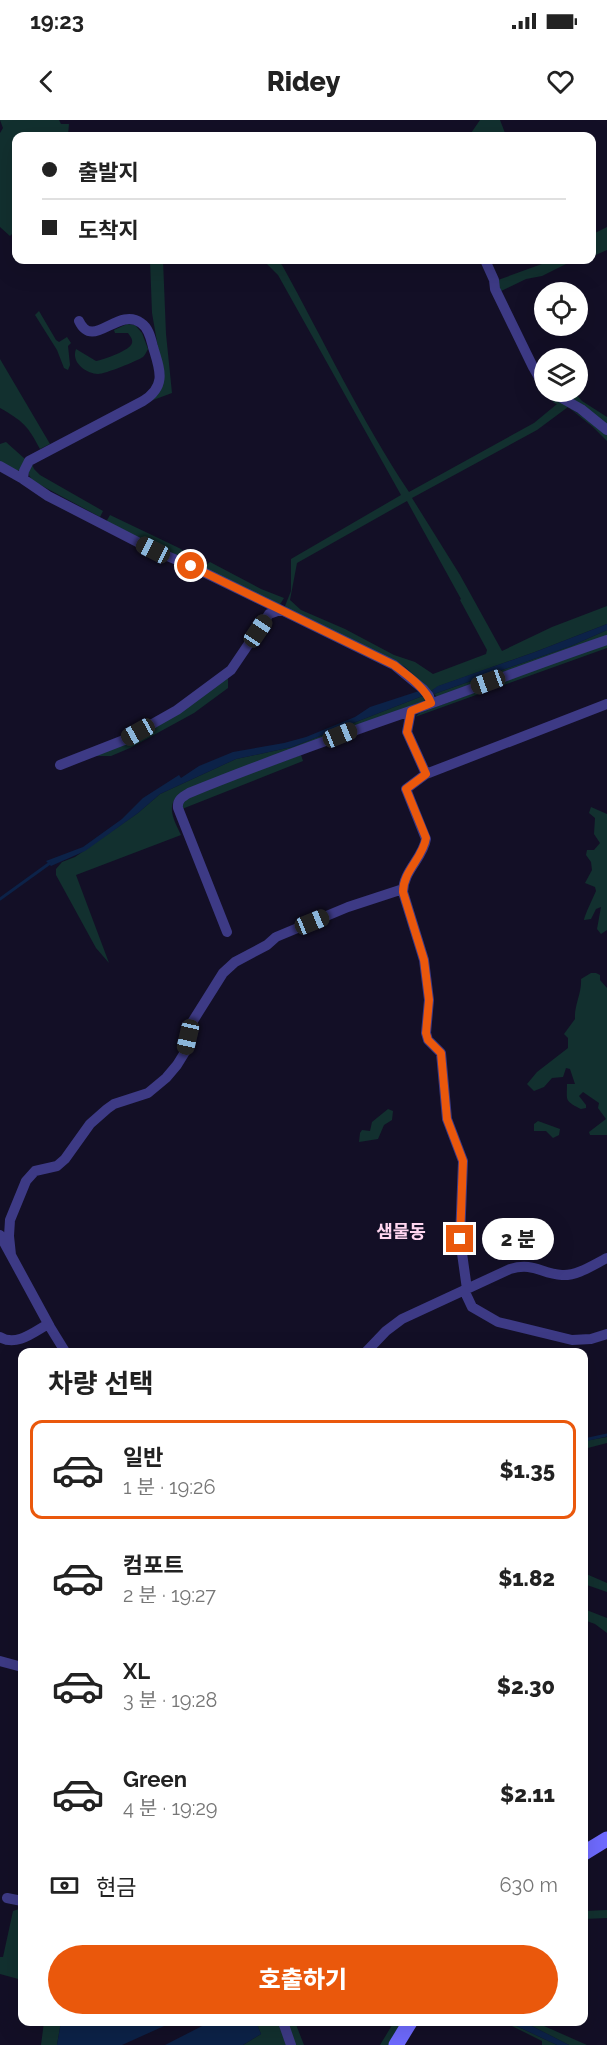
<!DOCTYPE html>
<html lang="ko">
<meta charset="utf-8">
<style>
:root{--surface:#fff;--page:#f2f2f2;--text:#222;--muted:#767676;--line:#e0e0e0;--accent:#ea580c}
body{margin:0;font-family:Raleway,"Noto Sans KR",sans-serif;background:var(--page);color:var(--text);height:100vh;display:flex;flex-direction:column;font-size:22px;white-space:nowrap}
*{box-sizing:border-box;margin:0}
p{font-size:20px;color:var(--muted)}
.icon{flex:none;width:33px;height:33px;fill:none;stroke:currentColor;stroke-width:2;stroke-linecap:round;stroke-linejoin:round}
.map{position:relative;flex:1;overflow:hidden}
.sheet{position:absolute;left:18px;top:1228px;width:570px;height:678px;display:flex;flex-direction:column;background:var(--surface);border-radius:12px;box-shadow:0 6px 24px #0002}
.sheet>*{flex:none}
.banner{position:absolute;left:12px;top:12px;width:584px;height:132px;border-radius:12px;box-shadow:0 6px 24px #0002;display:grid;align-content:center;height:132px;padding:0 30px;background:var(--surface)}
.tools{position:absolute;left:534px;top:162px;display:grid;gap:12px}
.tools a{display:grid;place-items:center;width:54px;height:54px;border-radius:50%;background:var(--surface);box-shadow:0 6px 24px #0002;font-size:30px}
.end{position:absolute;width:27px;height:27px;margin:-14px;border:8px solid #ea580c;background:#fff;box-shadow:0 0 0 3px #fff}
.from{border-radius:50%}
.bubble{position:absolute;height:42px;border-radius:21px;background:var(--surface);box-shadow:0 6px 24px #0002;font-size:20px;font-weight:800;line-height:42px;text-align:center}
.car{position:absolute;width:18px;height:36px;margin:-18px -9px;border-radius:8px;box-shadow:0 0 4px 2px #0007;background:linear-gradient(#222 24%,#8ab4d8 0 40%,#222 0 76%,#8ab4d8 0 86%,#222 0)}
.banner b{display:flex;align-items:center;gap:21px;height:57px;font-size:22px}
.banner b+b{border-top:2px solid var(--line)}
.banner i{width:15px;height:15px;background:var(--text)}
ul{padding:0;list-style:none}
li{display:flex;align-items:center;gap:18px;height:99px;margin:0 12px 9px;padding:0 18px;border:3px solid transparent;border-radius:12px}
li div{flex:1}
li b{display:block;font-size:22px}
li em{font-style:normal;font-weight:800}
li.selected{border-color:var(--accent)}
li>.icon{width:54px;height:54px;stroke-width:1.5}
h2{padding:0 30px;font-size:27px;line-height:72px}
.pay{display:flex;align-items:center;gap:15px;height:66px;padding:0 30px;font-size:22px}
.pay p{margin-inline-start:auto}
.action{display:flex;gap:12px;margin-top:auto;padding:12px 30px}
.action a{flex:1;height:69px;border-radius:36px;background:var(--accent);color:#fff;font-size:24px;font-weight:800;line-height:69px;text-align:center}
.status{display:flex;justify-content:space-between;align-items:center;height:42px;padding:0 30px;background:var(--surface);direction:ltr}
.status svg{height:16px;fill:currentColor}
header{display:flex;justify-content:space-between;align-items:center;height:78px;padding:0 30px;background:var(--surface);font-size:27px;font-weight:800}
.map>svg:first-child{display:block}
.green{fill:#12302f;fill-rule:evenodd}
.water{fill:#0c2248}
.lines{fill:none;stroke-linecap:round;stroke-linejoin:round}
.stream{stroke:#0c2248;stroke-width:3}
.minor{stroke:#3d3a85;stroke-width:10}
.secondary{stroke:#6f6bff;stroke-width:15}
.route{stroke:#ea580c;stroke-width:8}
.labels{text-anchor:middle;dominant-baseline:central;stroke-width:4.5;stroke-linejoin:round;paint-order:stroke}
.quarter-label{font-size:18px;font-weight:bold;fill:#ffd6f0;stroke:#130f26}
</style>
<div class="status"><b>19:23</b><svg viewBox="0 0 49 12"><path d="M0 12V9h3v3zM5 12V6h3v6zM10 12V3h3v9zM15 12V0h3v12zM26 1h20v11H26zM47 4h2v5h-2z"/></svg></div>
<header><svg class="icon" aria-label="back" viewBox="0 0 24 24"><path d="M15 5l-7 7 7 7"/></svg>Ridey<svg class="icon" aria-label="heart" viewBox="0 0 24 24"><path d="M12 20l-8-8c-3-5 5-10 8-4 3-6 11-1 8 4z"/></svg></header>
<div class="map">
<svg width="607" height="1925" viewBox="0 0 607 1925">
<rect width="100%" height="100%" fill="#130f26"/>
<path class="green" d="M 0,0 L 59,0 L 61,4 L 69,4 L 68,15 L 69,16 L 16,16 L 16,110 L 10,116 L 0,107 L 0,13 L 3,8 Z
M 480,0 L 500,0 L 505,13 L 523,16 L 469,16 Z
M 607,107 L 607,130 L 591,137 L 591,115 Z
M 150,140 L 163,140 L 166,214 L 172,273 L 145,283 L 161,245 L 152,193 Z
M 263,140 L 277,140 L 282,145 C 324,221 361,300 409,372 L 534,303 L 557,284 L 554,283 L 546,272 L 607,313 L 607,321 L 593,307 L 568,287 L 537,310 L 412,378 L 460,455 L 502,531 L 552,507 L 607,486 L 607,504 L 535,532 L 439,566 L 431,571 L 405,547 L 390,539 L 287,489 L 285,486 L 291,471 L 291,439 L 401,375 L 278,155 ZM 407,381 L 461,479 L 460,480 L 487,530 L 486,534 L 433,554 L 415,542 L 394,535 L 345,509 L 301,490 L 290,480 L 297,443 Z
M 553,140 L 584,140 L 566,144 L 542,156 L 526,159 L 499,172 L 498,160 Z
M 39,191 L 56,220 L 59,222 L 67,217 L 71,223 L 68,226 L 70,245 L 68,250 L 64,248 L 57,230 L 35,195 Z
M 127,204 L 135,205 L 142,213 L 148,229 C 147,231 145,235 143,237 C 137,241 105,254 98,254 C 85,253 71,242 76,229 L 96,241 C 103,240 131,230 132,223 C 133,219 130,216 128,213 L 115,213 L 114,210 Z
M 0,234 L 0,239 L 50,324 L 40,329 C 28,306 23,301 0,288 Z
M 557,272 L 574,272 L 582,281 L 607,297 L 607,307 Z
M 6,322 L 25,339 L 20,350 L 17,351 L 0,342 L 0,324 Z
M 31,342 L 34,349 L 40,355 L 103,391 L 100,397 L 33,361 C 27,354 27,350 31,342 Z
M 110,395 L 179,428 L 206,445 L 210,442 L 261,469 L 284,478 L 279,486 L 152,428 L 106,402 Z
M 607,510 L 607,517 L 437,577 L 434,574 L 571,526 Z
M 607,523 L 607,528 L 415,597 L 420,593 Z
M 228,558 L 228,568 L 194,593 L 130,628 L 111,636 L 95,636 Z
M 425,575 L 425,581 L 179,675 C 165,686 175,702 181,715 L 76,755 L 109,843 L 96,828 L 56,755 L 56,749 L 62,742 L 75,737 L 138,693 L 160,674 L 236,639 L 292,627 Z
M 301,635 L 303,641 L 182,689 L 183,680 L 187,676 Z
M 591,687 L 607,694 L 607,810 L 601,814 L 597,809 L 601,787 L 596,789 L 591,799 L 584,800 C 585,794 593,778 596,771 L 595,767 L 585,763 L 592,750 L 591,742 L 586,735 L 587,730 L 594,730 L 600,723 L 594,714 L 595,698 L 589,693 Z
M 591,853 L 596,853 L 600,855 L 600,860 L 607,868 L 607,1015 L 590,1015 L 589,1012 L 606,999 L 598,988 L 599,983 L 583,972 L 579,976 L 586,985 L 586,988 L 581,989 C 564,980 567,981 567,964 L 575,964 L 570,949 L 566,948 L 563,957 L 552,958 L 544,967 L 534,971 L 527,964 L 537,952 L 568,928 L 568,918 L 564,914 L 575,899 C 574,885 582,873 581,859 Z
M 388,989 L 393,991 L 392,1000 L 384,1005 L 378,1019 L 359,1022 L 360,1013 L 362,1010 L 370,1011 L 372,1002 Z
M 538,1001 L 560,1009 L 559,1015 L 553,1018 L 546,1011 L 534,1011 L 534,1004 Z
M 607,1317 L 607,1323 L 584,1329 L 584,1321 Z
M 584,1453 L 607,1463 L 607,1472 L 584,1464 Z
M 584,1489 L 607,1498 L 607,1513 L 595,1504 L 584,1500 Z
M 22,1788 L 22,1860 L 0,1854 L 0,1837 L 3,1837 L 13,1791 Z
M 607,1790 L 607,1798 L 584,1799 L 584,1791 Z
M 44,1902 L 61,1902 L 57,1925 L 41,1925 Z
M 256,1902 L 280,1902 L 288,1925 L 243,1925 L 261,1914 Z
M 286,1902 L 295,1902 L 304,1925 L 295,1925 Z
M 394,1902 L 403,1902 L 391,1925 L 380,1925 Z
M 504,1902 L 508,1902 L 557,1925 L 542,1925 L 542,1921 Z
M 524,1902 L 535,1902 L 587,1925 L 569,1925 Z"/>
<path class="water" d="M 607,504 L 607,510 L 571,526 L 434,574 L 431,571 L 438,566 L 535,532 Z
M 419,571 L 425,575 L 292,627 L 236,639 L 160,674 L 138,693 L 85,731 L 51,746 L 46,741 L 83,727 L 122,699 L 143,678 L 179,655 L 181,658 L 199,646 L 233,632 L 284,623 L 306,617 L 355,597 L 370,587 Z
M 61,1902 L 173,1902 L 122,1925 L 57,1925 Z
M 210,1902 L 256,1902 L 261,1914 L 243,1925 L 165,1925 Z
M 508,1902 L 524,1902 L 569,1925 L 557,1925 Z"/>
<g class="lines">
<path class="stream" d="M 0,779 L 50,743
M 584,1320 L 607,1315"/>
<path class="minor" d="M 485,140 L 494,160 L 495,169 L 533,247 L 544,266
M 551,272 L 581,289 L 607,310
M 0,346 L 23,359 L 48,376 L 153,430 L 191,446 L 394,545 L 423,569 L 429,576 L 431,583
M 23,359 L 24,351 L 29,341 L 143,281 C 167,266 160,250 153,227 C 151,219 149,208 141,203 C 118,186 93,231 79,201
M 411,591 L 407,612 L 426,654
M 60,645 L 124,620 L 177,590 L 231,550 L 269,494 L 280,490
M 227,812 L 178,688 C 177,680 182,677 189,673 C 263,643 338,616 413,590 C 478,567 542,542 607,520
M 0,1115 L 50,1207 L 66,1233
M 11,1135 L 9,1116 L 10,1100 L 26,1061 L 35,1051 L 57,1046 L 65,1039 L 90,1004 L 107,989 L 114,984 L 148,973 L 166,958 L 177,945 L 185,932 L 191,904 L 223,853 L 235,842 L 267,825 L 276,817 L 348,787 L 403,769
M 467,1169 L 460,1119 L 463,1041 L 447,999 L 441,933 L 428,920 L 426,913 L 429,880 L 424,840 L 403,772 C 403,751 423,738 426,719 L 406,669 L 426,654 L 607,584
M 464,1170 L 472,1187 L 498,1202 L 572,1220 L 591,1219 L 607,1214
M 0,1217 C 16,1227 34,1212 48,1204
M 365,1233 L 386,1211 L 402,1199 L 510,1149 C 534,1142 541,1154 562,1155 C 577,1156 593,1145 607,1138
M 0,1541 L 22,1547
M 7,1778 L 22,1781
M 283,1902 L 291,1925"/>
<path class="secondary" d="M 584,1733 L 607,1719
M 396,1925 L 410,1902"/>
</g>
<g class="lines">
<path class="route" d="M 191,446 L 394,545 C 407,555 425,567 431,583 L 411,591 L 407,612 L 426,654 L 406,669 L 426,718 C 423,738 403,751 403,772 L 424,840 L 429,880 L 426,913 L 428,920 L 441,933 L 447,999 L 463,1041 L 460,1119"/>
</g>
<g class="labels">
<g class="quarter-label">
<text x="401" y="1111">샘물동</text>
</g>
</g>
</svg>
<div class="tools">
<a><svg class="icon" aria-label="locate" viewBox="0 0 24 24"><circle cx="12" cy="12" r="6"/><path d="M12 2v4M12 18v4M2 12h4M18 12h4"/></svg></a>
<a><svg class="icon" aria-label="layers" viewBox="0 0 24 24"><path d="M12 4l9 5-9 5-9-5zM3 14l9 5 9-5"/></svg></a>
</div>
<i class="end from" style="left:191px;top:446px"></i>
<i class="end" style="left:460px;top:1119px"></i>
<div class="bubble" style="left:482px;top:1098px;width:72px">2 분</div>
<i class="car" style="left:153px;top:430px;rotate:297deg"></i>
<i class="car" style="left:258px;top:511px;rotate:34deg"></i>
<i class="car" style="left:488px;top:562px;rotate:250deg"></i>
<i class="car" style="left:138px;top:612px;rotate:241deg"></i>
<i class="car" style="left:340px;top:615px;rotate:68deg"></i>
<i class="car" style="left:312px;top:802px;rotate:68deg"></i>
<i class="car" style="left:188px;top:917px;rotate:193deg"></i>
<div class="banner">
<b><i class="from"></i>출발지</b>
<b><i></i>도착지</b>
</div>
<section class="sheet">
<h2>차량 선택</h2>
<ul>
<li class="selected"><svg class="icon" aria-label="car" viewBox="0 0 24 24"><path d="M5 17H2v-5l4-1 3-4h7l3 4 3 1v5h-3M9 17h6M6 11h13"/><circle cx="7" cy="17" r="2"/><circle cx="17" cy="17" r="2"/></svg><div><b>일반</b><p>1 분 · 19:26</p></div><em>$1.35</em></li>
<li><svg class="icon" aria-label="car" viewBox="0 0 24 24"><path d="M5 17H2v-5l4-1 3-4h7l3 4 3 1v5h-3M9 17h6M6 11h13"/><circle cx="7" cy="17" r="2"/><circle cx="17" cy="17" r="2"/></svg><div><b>컴포트</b><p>2 분 · 19:27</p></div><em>$1.82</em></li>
<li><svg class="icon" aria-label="car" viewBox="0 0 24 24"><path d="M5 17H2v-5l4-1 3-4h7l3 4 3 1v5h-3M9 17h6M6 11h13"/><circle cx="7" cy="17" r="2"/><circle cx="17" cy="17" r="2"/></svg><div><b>XL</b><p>3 분 · 19:28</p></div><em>$2.30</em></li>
<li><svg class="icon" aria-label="car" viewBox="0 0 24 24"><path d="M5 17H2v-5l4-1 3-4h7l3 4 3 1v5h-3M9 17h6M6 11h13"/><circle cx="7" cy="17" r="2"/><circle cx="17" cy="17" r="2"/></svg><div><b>Green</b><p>4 분 · 19:29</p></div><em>$2.11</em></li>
</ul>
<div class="pay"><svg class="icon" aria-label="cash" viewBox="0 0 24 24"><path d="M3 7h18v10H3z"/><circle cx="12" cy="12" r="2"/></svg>현금<p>630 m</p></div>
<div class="action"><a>호출하기</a></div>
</section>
</div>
